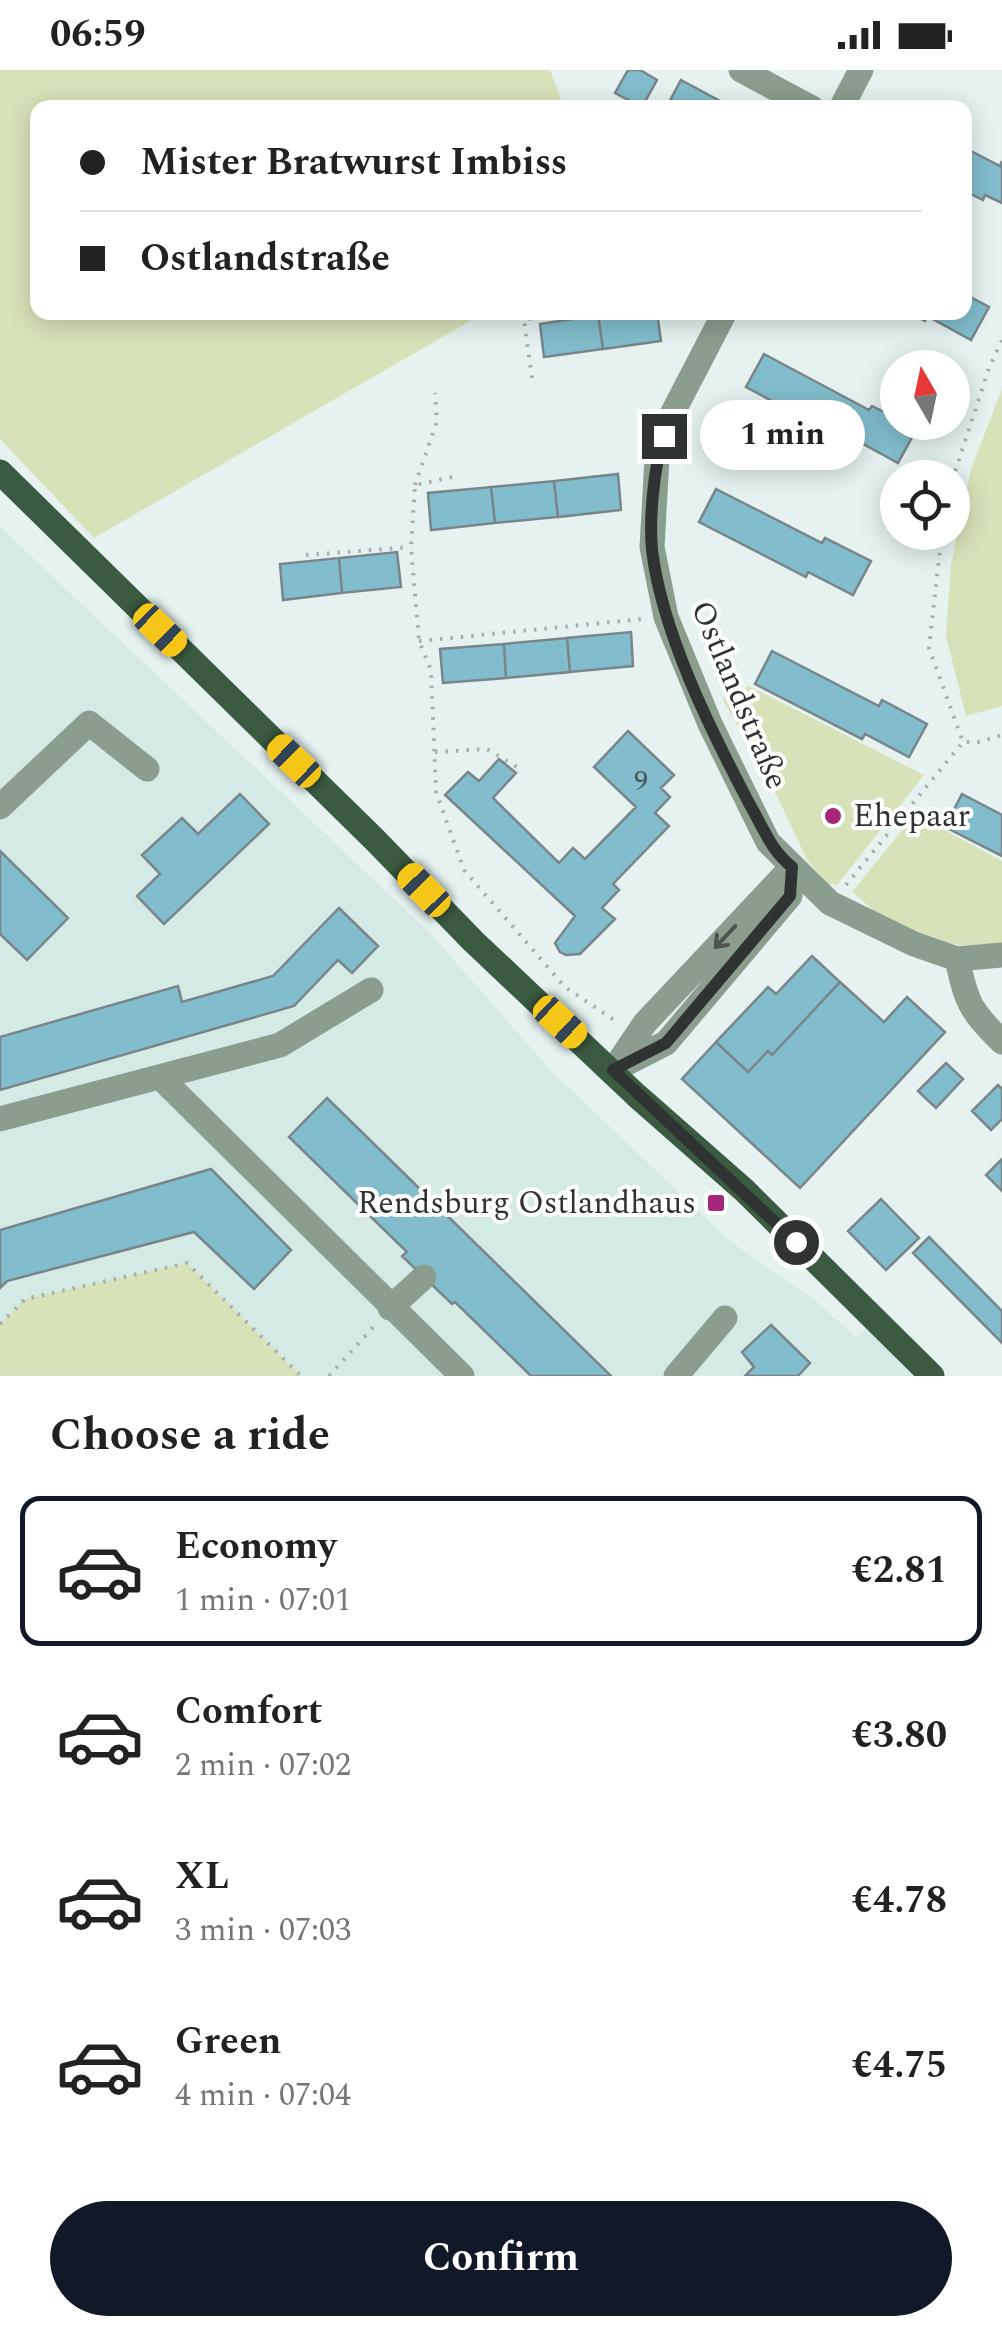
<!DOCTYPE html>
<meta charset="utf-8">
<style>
:root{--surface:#fff;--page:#f2f2f2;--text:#222;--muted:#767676;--line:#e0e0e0;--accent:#111827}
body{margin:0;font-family:Spectral,serif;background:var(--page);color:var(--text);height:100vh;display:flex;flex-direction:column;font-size:38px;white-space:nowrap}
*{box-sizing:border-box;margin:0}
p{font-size:32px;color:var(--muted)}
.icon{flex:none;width:55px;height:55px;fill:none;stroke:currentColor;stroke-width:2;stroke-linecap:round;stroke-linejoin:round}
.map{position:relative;height:1306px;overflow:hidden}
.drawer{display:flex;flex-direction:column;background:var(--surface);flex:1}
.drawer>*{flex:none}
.banner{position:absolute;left:30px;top:30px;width:942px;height:220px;border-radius:20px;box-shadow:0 5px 25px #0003;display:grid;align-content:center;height:220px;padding:0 50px;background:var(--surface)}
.needle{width:65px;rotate:351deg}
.controls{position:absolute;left:880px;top:280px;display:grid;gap:20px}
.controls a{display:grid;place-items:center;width:90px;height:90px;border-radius:50%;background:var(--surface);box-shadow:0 5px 25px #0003;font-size:50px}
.end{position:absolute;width:45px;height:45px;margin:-22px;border:12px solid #2f3433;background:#fff;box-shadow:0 0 0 5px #fff}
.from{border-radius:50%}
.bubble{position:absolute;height:70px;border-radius:35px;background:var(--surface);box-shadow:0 5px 25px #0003;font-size:32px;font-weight:700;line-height:70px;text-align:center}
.car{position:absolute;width:30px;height:60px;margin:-30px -15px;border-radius:12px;box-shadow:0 0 8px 2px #0007;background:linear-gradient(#f5c518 24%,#345 0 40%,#f5c518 0 76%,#345 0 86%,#f5c518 0)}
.banner b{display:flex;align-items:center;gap:35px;height:95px;font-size:38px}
.banner b+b{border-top:2px solid var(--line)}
.banner i{width:25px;height:25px;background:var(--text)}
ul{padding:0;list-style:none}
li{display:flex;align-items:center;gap:30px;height:150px;margin:0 20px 15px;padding:0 30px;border:5px solid transparent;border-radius:20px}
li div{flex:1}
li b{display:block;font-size:38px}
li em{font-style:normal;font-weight:700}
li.active{border-color:var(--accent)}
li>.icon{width:90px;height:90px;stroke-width:1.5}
h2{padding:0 50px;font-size:45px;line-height:120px}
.button{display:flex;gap:20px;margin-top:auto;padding:20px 50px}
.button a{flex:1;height:115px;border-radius:60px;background:var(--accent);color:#fff;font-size:40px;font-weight:700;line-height:115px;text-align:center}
.status{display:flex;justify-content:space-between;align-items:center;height:70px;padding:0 50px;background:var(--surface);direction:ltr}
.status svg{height:28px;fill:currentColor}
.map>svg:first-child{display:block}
.built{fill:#d3eae5}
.green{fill:#d8e2b9}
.building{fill:#81bdcc;stroke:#798589;stroke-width:2.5}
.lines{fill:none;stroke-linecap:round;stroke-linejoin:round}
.path{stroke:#a4afad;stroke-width:4;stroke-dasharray:2.5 8;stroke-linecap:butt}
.minor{stroke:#8b9d8e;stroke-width:25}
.major{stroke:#3a5a41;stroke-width:25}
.oneway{stroke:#4b544e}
.route{stroke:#2f3433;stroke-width:12}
.poi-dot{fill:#a4277a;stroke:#fff;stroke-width:4}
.labels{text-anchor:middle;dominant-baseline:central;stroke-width:8;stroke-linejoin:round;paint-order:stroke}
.number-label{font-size:28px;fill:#445659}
.street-label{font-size:32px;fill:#2f3433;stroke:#fff}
.poi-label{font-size:32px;fill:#2f3433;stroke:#fff;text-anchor:start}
</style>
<div class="status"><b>06:59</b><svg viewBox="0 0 49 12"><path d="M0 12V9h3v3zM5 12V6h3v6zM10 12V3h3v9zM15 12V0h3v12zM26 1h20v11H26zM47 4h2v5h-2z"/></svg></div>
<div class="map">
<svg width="1002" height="1306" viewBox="0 0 1002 1306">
<rect width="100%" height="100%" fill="#e5f2f0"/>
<path class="built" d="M 0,457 L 430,863 L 552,1002 L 731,1172 L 817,1232 L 857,1268 L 874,1249 L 932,1306 L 0,1306 Z"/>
<path class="green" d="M 0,0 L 550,0 L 564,37 L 38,38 L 38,242 L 484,243 L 94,468 L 0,369 Z
M 1002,319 L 1002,636 L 966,646 L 946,566 L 951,495 L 971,399 Z
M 749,616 L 924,705 L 837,815 L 828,814 L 807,790 L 778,728 L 723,630 Z
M 915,744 L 1002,791 L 1002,873 C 970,883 917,868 889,851 C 876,844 864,831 852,822 Z
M 187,1193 L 301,1306 L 0,1306 L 0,1254 L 25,1229 Z"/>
<path class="building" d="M 628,0 L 640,0 L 657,10 L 642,37 L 615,23 Z
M 681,10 L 720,31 L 716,38 L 666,38 Z
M 965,78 L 1000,96 L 1002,91 L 1002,133 L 985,125 L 983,130 L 965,121 Z
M 965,224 L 989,237 L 971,270 L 927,246 L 925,251 L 908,242 L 965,242 Z
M 620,242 L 657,242 L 661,271 L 603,279 L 598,245 Z
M 598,245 L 603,279 L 544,287 L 540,254 Z
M 764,284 L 869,340 L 872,336 L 898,349 L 898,352 L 916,360 L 898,393 L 854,369 L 852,374 L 746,317 Z
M 618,404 L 621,440 L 558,447 L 554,411 Z
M 554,411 L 558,447 L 495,453 L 491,417 Z
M 491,417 L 495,453 L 431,460 L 428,423 Z
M 716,419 L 822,473 L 825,468 L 871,491 L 853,525 L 808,502 L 806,507 L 699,452 Z
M 397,482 L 401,517 L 342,523 L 339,488 Z
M 339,488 L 342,523 L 283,530 L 280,494 Z
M 631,562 L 633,596 L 570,602 L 567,568 Z
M 567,568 L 570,602 L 506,608 L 504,574 Z
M 504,574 L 506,608 L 443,613 L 440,579 Z
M 772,581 L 879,636 L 882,630 L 927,654 L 909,687 L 865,664 L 862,669 L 755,614 Z
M 628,661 L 674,705 L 661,718 L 670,727 L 655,743 L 669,756 L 613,814 L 619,820 L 602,838 L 615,849 L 580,884 L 566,885 L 560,882 L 555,873 L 575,846 L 445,725 L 468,702 L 479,711 L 499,689 L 516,703 L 493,728 L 559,793 L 573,778 L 585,789 L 636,737 L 594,697 Z
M 240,724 L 269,754 L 164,854 L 137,826 L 160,804 L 142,785 L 182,748 L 198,764 Z
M 962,724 L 1002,745 L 1002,786 L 945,757 Z
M 0,781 L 68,848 L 27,890 L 0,864 Z
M 339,838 L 378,876 L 352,903 L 338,890 L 294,936 L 0,1020 L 0,967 L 178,916 L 182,932 L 273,906 Z
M 812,886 L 840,912 L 772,985 L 768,981 L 748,1002 L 716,972 L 768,917 L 776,924 Z
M 840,912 L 884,952 L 907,927 L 945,962 L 800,1118 L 682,1009 L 716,972 L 748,1002 L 768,981 L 772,985 Z
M 946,993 L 963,1009 L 936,1038 L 918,1021 Z
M 998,1015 L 1002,1019 L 1002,1049 L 991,1060 L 972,1041 Z
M 327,1028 L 611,1306 L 531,1306 L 455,1232 L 452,1234 L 402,1186 L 407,1182 L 289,1067 Z
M 1002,1089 L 1002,1121 L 986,1105 Z
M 211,1099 L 291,1180 L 254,1219 L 194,1162 L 7,1211 L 0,1218 L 0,1160 Z
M 881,1129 L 919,1168 L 886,1200 L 848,1161 Z
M 929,1167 L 1002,1241 L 1002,1273 L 913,1183 Z
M 771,1255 L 810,1293 L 798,1306 L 745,1306 L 754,1297 L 742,1282 Z"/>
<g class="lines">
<path class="path" d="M 686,242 L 698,248
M 532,308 L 524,250 L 573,242
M 452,407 L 415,415 L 411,477 L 419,571 L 431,600 L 436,722 L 464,800 L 565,917 L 617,952
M 952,411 L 989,298 L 1002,270
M 415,415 L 437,351 L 435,323
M 942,462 L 929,578 L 963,672 L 979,672 L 1002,665
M 306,485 L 411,477
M 419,571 L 643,549
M 435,682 L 487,679 L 520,699
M 846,815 L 963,672
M 0,1254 L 25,1229 L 187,1193 L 301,1306
M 329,1306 L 376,1254"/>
<path class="minor" d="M 741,0 L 812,38
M 841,38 L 861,0
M 725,242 L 671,346 L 657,388 L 652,477 L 666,547 L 710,654 L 768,772 L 830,833 L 914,874 L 957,889 L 1002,885
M 0,737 L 89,653 L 147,699
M 957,889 C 967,934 970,940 1002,972
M 614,999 L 645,953 L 792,797
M 613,1000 L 666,973 L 790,826 L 792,797
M 160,1007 L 462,1306
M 0,1049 L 280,975 L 371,920
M 390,1238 L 424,1207
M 676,1306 L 725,1248"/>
<path class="major" d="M 0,402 L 375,770 L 473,871 L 636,1025 L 744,1120 L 932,1306"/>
</g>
<defs><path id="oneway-shaft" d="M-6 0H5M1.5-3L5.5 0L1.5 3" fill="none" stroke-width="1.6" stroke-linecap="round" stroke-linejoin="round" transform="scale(2.5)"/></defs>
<use class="oneway" href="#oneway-shaft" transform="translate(725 867) rotate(133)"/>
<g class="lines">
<path class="route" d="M 664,366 C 654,396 649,448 652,480 C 662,563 711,661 750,735 C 764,759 770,779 792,797 L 790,826 L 666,973 L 613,1000 L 796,1172"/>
</g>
<g class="poi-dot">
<circle cx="833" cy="746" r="10"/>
<rect x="706" y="1123" width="20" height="20" rx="5"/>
</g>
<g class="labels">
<g class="number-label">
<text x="641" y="711">9</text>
</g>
<g class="street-label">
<text transform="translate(739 625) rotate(67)">Ostlandstraße</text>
</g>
<g class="poi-label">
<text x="853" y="746">Ehepaar</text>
<text x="696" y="1133" text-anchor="end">Rendsburg Ostlandhaus</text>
</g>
</g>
</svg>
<div class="controls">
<a><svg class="needle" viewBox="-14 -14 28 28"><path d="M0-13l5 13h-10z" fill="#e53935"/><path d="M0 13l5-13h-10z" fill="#767676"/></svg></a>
<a><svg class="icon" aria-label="locate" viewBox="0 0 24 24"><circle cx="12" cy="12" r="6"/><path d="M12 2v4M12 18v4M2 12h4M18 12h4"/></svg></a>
</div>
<i class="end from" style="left:796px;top:1172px"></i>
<i class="end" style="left:664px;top:366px"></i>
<div class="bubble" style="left:700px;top:330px;width:165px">1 min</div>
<i class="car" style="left:160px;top:560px;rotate:134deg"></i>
<i class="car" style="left:294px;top:691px;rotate:314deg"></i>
<i class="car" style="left:424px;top:820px;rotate:316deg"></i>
<i class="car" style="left:560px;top:952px;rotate:133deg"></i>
<div class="banner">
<b><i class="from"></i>Mister Bratwurst Imbiss</b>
<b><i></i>Ostlandstraße</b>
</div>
</div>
<section class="drawer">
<h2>Choose a ride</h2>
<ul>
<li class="active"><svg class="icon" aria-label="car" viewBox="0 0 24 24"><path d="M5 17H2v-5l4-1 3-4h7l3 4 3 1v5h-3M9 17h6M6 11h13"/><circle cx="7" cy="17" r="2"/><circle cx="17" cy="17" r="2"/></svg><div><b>Economy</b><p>1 min · 07:01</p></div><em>€2.81</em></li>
<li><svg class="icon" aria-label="car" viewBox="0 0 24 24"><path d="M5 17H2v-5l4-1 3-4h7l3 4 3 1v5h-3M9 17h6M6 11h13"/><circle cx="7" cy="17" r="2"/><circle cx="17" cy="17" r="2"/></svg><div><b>Comfort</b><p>2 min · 07:02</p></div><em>€3.80</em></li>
<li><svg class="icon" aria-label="car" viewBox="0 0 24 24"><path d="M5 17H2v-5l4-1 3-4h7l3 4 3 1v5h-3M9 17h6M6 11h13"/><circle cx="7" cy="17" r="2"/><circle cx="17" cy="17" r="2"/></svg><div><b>XL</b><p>3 min · 07:03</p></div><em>€4.78</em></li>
<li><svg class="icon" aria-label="car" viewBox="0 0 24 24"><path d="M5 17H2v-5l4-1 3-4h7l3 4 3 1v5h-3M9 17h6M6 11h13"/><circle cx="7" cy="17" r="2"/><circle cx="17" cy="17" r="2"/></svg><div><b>Green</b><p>4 min · 07:04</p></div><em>€4.75</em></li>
</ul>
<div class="button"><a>Confirm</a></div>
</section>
